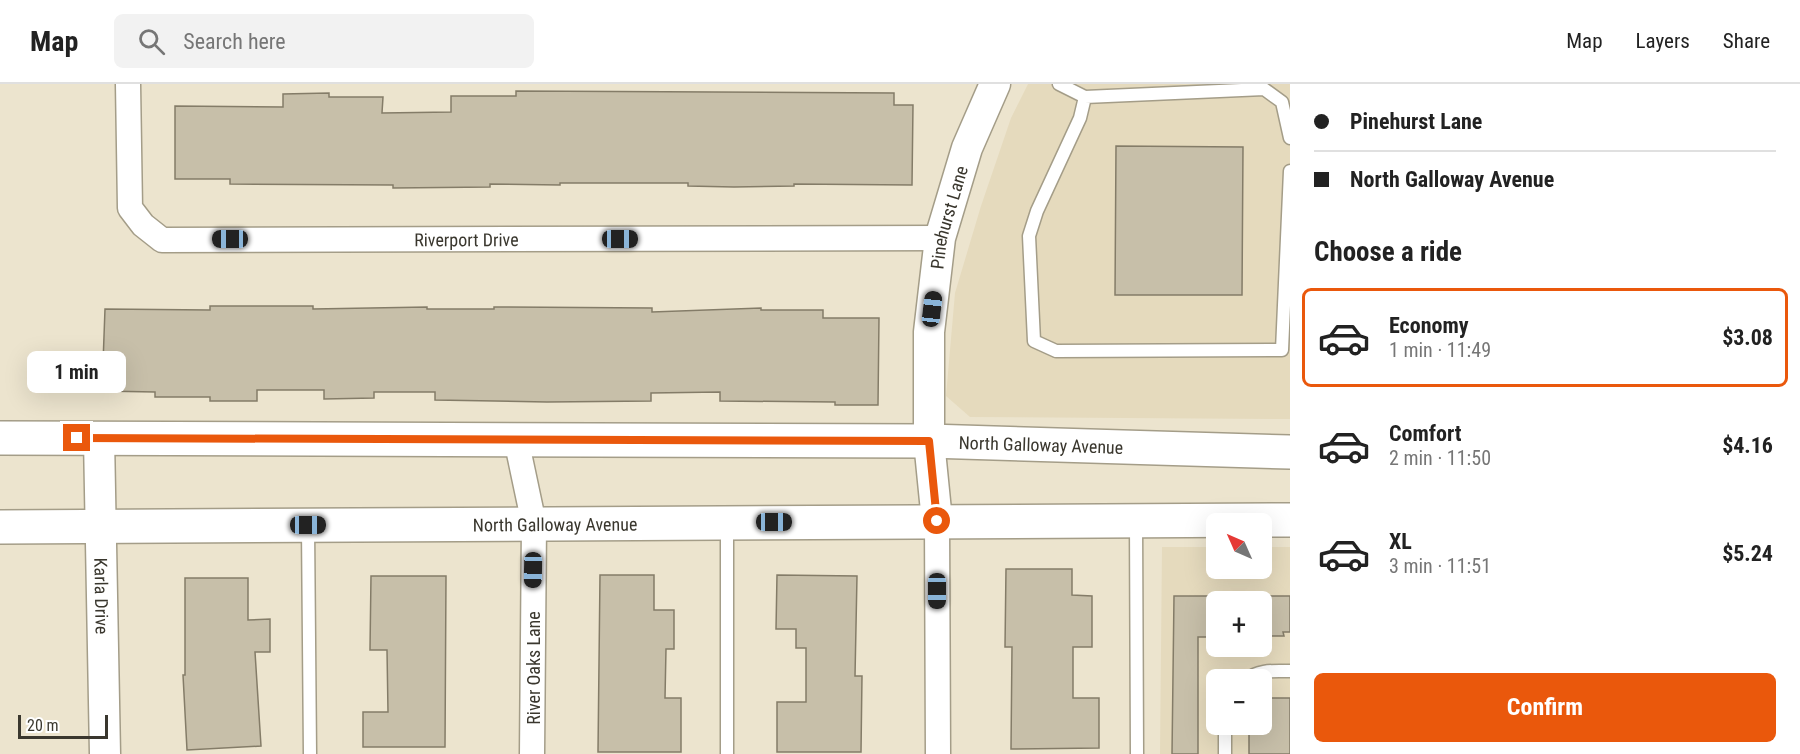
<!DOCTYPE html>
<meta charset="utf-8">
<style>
:root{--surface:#fff;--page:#f2f2f2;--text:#222;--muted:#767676;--line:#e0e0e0;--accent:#ea580c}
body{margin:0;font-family:"Roboto Condensed",sans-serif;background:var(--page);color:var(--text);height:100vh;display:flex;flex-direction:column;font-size:22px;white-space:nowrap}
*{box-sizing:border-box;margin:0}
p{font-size:20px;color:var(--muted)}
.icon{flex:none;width:33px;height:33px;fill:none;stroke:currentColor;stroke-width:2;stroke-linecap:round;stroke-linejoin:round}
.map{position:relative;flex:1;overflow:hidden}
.sheet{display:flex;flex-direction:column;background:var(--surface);width:510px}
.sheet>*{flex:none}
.hud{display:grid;align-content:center;height:132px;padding:0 24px;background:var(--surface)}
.needle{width:39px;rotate:315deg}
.tools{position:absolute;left:1206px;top:429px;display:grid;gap:12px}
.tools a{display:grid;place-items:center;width:66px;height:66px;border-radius:9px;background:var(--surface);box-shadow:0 6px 24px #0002;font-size:30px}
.scale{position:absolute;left:18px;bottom:15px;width:90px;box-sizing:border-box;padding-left:6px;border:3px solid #3a372e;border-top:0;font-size:16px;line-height:21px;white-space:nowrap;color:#3a372e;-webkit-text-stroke:4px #fff;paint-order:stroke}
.end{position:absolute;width:27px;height:27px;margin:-14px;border:8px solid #ea580c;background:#fff;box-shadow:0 0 0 3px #fff}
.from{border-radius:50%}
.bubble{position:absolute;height:42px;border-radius:9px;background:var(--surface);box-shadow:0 6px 24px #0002;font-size:20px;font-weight:700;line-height:42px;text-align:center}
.car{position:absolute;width:18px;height:36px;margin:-18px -9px;border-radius:8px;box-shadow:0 0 4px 2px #0007;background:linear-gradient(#222 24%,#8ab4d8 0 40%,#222 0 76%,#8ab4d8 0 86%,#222 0)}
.hud b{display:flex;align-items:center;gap:21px;height:57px;font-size:22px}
.hud b+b{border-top:2px solid var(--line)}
.hud i{width:15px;height:15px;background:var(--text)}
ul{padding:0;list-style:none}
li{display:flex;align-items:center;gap:18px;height:99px;margin:0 12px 9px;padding:0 12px;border:3px solid transparent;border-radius:9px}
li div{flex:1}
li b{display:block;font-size:22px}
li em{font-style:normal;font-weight:700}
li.current{border-color:var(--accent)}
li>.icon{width:54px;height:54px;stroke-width:1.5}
h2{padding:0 24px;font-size:27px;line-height:72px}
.cta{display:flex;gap:12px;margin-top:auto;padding:12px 24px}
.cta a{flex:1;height:69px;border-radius:9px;background:var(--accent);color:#fff;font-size:24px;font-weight:700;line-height:69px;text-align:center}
header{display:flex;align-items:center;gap:36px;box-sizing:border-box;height:84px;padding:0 30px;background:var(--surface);border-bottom:2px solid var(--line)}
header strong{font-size:28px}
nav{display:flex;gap:33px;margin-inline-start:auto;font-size:21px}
.search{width:420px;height:54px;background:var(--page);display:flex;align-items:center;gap:15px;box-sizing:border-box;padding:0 21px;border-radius:9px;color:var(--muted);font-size:22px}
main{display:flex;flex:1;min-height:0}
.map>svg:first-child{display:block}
.built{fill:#e5dabd;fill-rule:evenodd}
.building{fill:#c7bfa9;stroke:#847c68;stroke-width:1.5}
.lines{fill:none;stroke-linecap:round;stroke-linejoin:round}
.service-casing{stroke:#a49d88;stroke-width:15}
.minor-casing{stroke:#a49d88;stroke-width:27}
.tertiary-casing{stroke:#a49d88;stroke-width:33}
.secondary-casing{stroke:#a49d88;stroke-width:36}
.service{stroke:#fff;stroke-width:12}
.minor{stroke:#fff;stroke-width:24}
.tertiary{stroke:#fff;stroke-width:30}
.secondary{stroke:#fff;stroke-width:33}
.route{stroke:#ea580c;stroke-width:8}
.labels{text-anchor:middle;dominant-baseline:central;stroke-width:6;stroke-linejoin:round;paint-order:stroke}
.street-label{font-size:18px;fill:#3a372e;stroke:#fff}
</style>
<header>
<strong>Map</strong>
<div class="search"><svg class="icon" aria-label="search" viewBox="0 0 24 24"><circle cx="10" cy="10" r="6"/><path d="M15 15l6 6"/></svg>Search here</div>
<nav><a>Map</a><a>Layers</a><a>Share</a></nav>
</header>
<main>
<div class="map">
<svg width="1290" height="670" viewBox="0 0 1290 670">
<rect width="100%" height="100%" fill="#ece4ce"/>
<path class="built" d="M 1028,0 L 1290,0 L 1290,335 L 970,333 L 946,312 L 955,209 L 981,122 L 1011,34 Z
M 1162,463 L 1216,463 L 1216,484 L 1262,484 L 1262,463 L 1290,463 L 1290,670 L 1160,670 ZM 1216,518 L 1262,518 L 1262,562 L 1216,562 ZM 1216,596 L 1262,596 L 1262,640 L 1216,640 Z"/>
<path class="building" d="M 516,7 L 894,9 L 894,21 L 913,21 L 912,101 L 794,100 L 794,102 L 734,103 L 688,102 L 688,99 L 560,99 L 560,101 L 490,100 L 490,103 L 393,104 L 393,101 L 230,100 L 230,95 L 175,95 L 175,22 L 283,23 L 283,10 L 329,9 L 329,13 L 383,13 L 382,29 L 451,28 L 451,12 L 516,12 Z
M 1116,62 L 1243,63 L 1242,211 L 1115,211 Z
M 210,222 L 313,222 L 313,225 L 427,223 L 427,225 L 494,225 L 494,223 L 652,224 L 652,228 L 761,224 L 761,226 L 823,226 L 823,234 L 879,234 L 878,321 L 835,321 L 835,318 L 720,317 L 720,308 L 651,309 L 651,317 L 547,318 L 435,316 L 435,308 L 374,308 L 374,314 L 324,315 L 324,306 L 257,306 L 257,317 L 210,317 L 210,313 L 155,313 L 155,308 L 102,307 L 105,225 L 210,226 Z
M 1006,485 L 1072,485 L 1072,511 L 1092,512 L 1092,563 L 1073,563 L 1073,614 L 1099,614 L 1099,664 L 1011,665 L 1012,563 L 1005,563 Z
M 600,491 L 654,491 L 654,526 L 674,526 L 674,565 L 666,565 L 665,614 L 681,614 L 681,668 L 598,668 Z
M 777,491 L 857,492 L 855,592 L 862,592 L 861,668 L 777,668 L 777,618 L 806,618 L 806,564 L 796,564 L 796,545 L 776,545 Z
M 371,492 L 446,492 L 445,663 L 363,663 L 363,628 L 388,628 L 387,566 L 370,566 Z
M 185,494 L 248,494 L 248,536 L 270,535 L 270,568 L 255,568 L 261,662 L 187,666 L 183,591 L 185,591 Z
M 1174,512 L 1290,512 L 1290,548 L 1283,548 L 1284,552 L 1262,552 L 1262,518 L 1216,518 L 1216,553 L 1198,553 L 1198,670 L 1172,670 Z
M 1262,614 L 1290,614 L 1290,670 L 1249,670 L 1249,640 L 1262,640 Z"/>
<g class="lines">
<g class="service-casing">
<path id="service" d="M 1059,0 L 1085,13 L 1264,5 L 1282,18 L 1290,54
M 1085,13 L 1080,34 L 1037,127 L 1029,152 L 1034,257 L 1056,267 L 1282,266 L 1290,87
M 1136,437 L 1137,670
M 727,440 L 727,670
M 308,443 L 310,670
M 1246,596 C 1258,585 1275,587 1290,587
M 1225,670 L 1225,640"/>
</g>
<g class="minor-casing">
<g id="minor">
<path id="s1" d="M 128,0 L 130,124 L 143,141 L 162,156 L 940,154"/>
<path d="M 516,355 L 534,440 L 532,670"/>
<path d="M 937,437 L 938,670"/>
</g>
</g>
<g class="tertiary-casing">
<g id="tertiary">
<path id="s2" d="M 99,354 L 105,670"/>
<path id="s3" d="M 937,437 L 929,357 L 929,248 L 940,154 L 967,64 L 995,0"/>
</g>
</g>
<g class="secondary-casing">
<g id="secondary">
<path id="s4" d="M 0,354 L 929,357 L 1290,368"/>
<path id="s5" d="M 0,443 L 1290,436"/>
</g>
</g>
<use href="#service" class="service"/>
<use href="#minor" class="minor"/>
<use href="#tertiary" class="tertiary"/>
<use href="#secondary" class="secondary"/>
</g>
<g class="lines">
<path class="route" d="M 77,354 L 929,357 L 937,437"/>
</g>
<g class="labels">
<g class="street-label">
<text stroke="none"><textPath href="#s3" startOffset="306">Pinehurst Lane</textPath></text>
<text stroke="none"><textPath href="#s1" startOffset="474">Riverport Drive</textPath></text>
<text stroke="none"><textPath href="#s4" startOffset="1041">North Galloway Avenue</textPath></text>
<text stroke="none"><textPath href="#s5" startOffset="555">North Galloway Avenue</textPath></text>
<text stroke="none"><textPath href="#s2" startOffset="158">Karla Drive</textPath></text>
<text transform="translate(533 584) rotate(-90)">River Oaks Lane</text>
</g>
</g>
</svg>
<div class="tools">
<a><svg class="needle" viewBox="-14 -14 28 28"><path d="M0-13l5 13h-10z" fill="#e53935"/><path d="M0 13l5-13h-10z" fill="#767676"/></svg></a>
<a>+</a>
<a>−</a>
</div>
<div class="scale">20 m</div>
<i class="end from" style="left:937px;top:437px"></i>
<i class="end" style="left:77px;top:354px"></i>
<div class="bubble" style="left:27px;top:267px;width:99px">1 min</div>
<i class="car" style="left:230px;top:155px;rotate:270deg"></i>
<i class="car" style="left:620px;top:155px;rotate:90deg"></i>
<i class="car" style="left:932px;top:225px;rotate:7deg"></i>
<i class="car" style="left:774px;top:438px;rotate:90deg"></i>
<i class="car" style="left:308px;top:441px;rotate:90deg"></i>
<i class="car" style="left:533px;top:486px;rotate:181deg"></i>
<i class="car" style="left:937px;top:507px;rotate:180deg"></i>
</div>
<section class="sheet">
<div class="hud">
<b><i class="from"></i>Pinehurst Lane</b>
<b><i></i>North Galloway Avenue</b>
</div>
<h2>Choose a ride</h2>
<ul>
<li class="current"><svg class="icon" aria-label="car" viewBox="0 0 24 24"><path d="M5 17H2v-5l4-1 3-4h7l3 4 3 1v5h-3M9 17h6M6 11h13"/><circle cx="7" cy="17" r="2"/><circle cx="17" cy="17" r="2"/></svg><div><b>Economy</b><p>1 min · 11:49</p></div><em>$3.08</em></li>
<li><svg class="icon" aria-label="car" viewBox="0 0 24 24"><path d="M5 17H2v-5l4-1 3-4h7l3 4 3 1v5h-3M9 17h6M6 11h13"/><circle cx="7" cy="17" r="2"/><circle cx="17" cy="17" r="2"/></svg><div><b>Comfort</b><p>2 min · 11:50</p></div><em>$4.16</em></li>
<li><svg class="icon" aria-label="car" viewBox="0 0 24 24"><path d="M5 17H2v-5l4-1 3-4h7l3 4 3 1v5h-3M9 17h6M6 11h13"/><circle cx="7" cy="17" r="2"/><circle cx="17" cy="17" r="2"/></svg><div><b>XL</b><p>3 min · 11:51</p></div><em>$5.24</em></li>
</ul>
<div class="cta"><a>Confirm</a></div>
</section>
</main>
